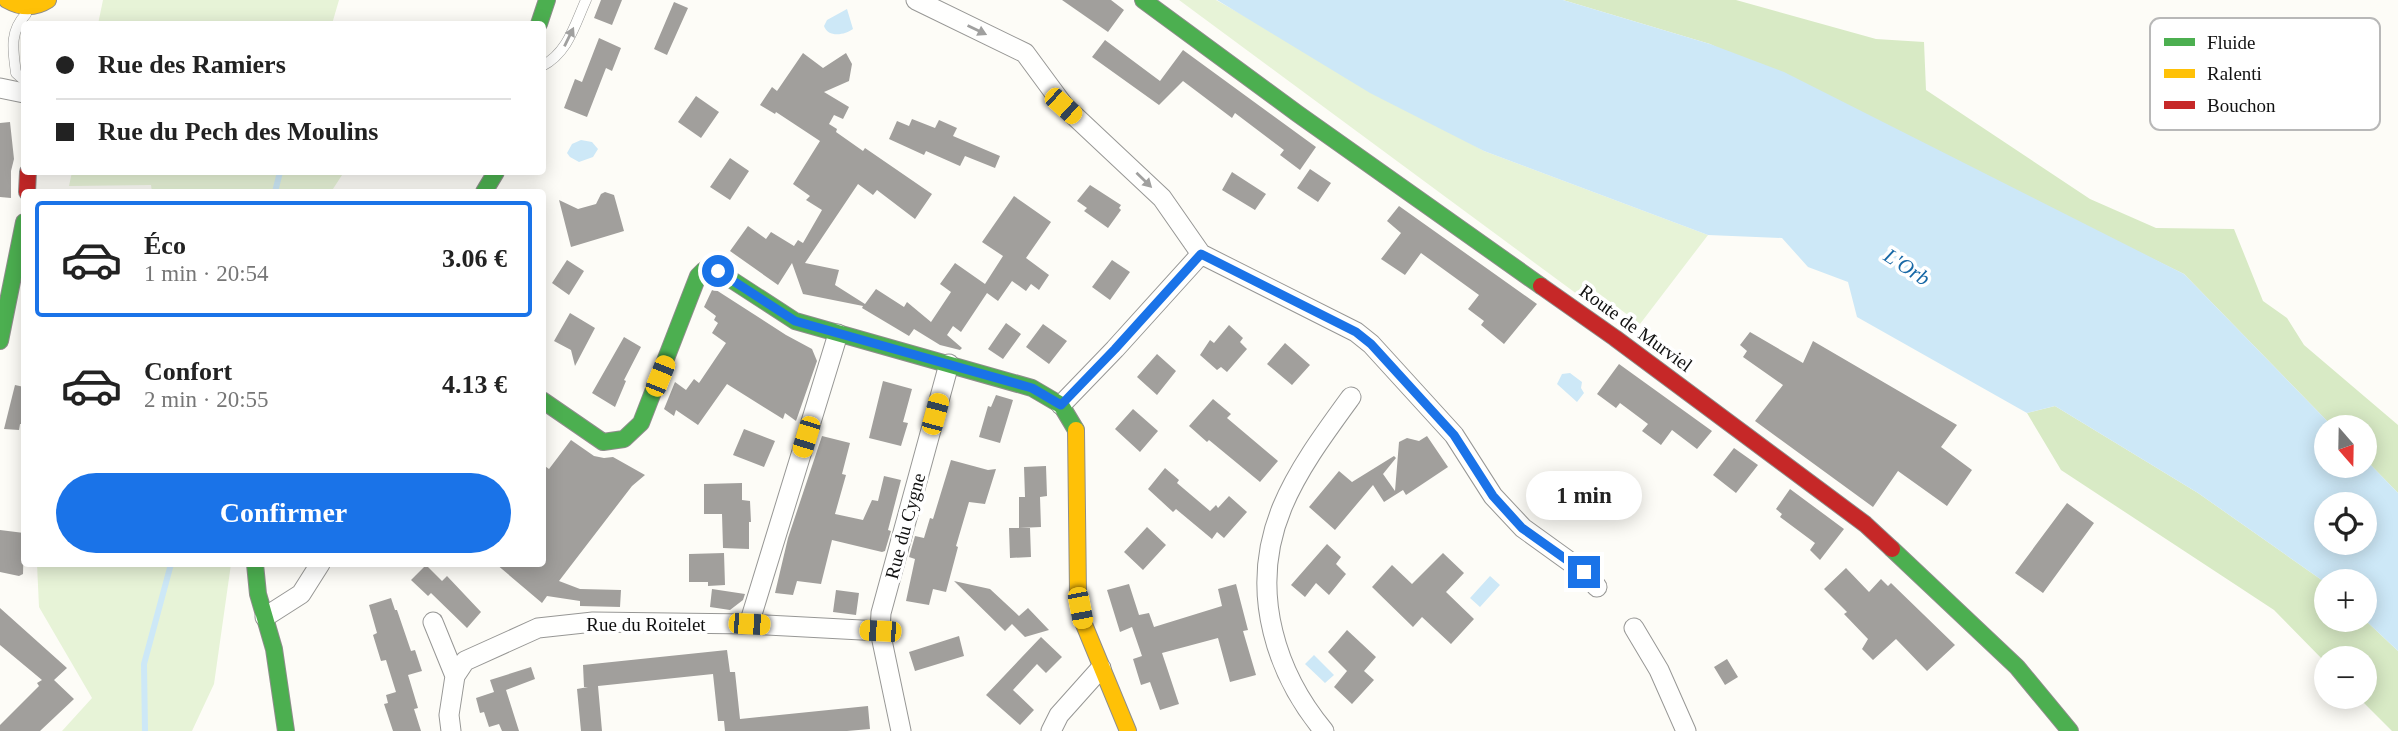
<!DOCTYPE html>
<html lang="fr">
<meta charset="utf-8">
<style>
:root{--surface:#fff;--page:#f2f2f2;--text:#222;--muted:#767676;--line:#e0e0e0;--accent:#1a73e8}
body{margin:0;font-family:"Times New Roman",serif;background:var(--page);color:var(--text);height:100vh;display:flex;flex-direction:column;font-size:26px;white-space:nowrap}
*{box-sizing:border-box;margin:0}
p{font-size:23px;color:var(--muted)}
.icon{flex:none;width:38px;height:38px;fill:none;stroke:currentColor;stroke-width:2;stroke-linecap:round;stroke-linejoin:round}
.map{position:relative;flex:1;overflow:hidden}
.details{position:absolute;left:21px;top:189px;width:525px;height:378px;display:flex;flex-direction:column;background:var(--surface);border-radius:7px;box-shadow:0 4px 18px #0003}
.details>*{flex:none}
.guide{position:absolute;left:21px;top:21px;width:525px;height:154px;border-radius:7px;box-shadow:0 4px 18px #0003;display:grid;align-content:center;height:154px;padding:0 35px;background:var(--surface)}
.needle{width:46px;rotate:160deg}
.tools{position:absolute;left:2314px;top:415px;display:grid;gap:14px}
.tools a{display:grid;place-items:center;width:63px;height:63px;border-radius:50%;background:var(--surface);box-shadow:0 4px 18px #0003;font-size:35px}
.end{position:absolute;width:32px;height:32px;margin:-16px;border:9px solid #1a73e8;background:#fff;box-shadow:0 0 0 4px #fff}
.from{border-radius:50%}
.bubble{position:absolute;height:49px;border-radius:24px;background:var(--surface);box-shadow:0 4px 18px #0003;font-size:23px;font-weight:700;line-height:49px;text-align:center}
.car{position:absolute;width:21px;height:42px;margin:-21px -10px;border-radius:9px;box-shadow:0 0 5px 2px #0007;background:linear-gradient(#f5c518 24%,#345 0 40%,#f5c518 0 76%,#345 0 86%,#f5c518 0)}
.guide b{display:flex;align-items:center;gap:24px;height:66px;font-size:26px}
.guide b+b{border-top:2px solid var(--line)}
.guide i{width:18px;height:18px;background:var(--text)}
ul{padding:12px 0 0;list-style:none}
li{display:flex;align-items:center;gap:21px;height:116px;margin:0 14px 10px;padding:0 21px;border:4px solid transparent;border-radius:7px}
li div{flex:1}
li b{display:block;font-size:26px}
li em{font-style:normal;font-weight:700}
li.active{border-color:var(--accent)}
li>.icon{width:63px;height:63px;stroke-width:1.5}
.action{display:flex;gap:14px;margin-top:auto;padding:14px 35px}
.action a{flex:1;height:80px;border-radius:42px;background:var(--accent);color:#fff;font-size:28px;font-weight:700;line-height:80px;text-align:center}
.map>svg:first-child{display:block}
.green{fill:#e7f3d7}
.forest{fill:#d8eac5}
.water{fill:#cde8f7;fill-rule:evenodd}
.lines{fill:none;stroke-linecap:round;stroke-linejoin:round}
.stream{stroke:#cde8f7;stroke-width:6}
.building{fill:#a19f9c}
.lane-casing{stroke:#979795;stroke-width:11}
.street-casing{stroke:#979795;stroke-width:21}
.fast-casing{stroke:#8e8d8b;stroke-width:18}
.slow-casing{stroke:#8e8d8b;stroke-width:18}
.jam-casing{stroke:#8e8d8b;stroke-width:18}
.lane{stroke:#fffffe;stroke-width:10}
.street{stroke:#fffffe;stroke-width:19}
.fast{stroke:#4caf50;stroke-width:16}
.slow{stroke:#ffc107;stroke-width:16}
.jam{stroke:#c62828;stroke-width:16}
.oneway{fill:#a0a09f}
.route{stroke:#1a73e8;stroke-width:9}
.labels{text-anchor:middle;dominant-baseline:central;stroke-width:7;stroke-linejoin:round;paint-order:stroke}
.street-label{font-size:19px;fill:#111;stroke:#fff}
.water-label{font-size:21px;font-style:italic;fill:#1768a6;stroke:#fff}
.key{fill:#fff;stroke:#b8b8b8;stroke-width:2}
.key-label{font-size:19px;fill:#111}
</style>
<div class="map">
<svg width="2398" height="731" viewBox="0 0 2398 731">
<rect width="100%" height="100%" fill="#fdfcf7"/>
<path class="green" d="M 103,0 L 339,0 L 332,24 L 98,24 Z
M 1179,0 L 1216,0 L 1484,151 L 1708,235 L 1640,324 L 1590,287 L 1581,297 Z
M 72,172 L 344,172 L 331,192 L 152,192 L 151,185 L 69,186 Z
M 37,564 L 231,564 L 214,684 L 192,731 L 62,731 L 92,698 L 39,607 Z"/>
<path class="forest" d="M 1563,0 L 1736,0 L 1876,39 L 1924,42 L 1926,90 L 2090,199 L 2156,228 L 2234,229 L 2263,301 L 2287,318 L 2304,345 L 2398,425 L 2398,493 L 2364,458 L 2364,427 L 2333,427 L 2184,274 L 1710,44 Z
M 2055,406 L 2198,493 L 2326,583 L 2326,620 L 2364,619 L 2398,651 L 2398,731 L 2392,731 L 2358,697 L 2364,696 L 2364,658 L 2326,658 L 2326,663 L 2274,610 L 2061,470 L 2027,413 Z"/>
<path class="water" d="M 1217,0 L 1563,0 L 1710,44 L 1784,72 L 2184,274 L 2333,427 L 2326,427 L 2326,466 L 2364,466 L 2364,458 L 2398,493 L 2398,651 L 2364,619 L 2364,581 L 2326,581 L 2326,583 L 2198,493 L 2055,406 L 2027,413 L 1857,317 L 1848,282 L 1808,267 L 1782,238 L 1708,235 L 1484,151 L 1370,93 ZM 2326,504 L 2364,504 L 2364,542 L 2326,542 Z
M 847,9 L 853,29 C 845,35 828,38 824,26 L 827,20 Z
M 581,140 L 592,142 L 598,149 L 593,157 L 579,162 L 570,157 L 567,153 L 572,144 Z
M 1570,373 L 1582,382 L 1581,388 L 1584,393 L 1577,402 L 1557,384 L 1562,374 Z
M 1490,576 L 1500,585 L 1480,607 L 1470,598 Z
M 1314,655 L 1334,675 L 1325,683 L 1305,664 Z"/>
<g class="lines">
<path class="stream" d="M 275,192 L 280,172
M 145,731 L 144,664 L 171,564"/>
</g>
<path class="building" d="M 601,0 L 622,0 L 612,25 L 594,18 Z
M 1062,0 L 1111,0 L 1124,10 L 1108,32 Z
M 674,2 L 688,8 L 667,55 L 654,49 Z
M 599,38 L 621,48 L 612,71 L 606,68 L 587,117 L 564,108 L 575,79 L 582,82 Z
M 1105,40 L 1160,81 L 1183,50 L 1316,147 L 1300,170 L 1280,155 L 1284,150 L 1235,113 L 1232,118 L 1183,81 L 1159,105 L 1092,57 Z
M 803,53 L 823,68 L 846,53 L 852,64 L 849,81 L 824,92 L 849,107 L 843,119 L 834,115 L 829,124 L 837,129 L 836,132 L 863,151 L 865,148 L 932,194 L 915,219 L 877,190 L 873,195 L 858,184 L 805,263 L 839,270 L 835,285 L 865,304 L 876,289 L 904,307 L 907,302 L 931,322 L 951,292 L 940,284 L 955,263 L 985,284 L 1003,256 L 982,242 L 1014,196 L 1051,222 L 1026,258 L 1049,275 L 1039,290 L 1031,284 L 1026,291 L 1012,281 L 998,301 L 987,293 L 961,332 L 953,326 L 947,335 L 962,348 L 960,350 L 940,345 L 914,329 L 909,336 L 862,308 L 863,306 L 803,294 L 792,263 L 778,285 L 730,251 L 748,226 L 766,239 L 771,232 L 794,246 L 798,240 L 803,243 L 822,210 L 806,200 L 810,196 L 793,184 L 820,141 L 776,112 L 775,114 L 760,105 L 772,87 L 777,91 Z
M 696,96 L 719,112 L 701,138 L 678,122 Z
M 912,119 L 935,128 L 939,120 L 957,128 L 953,136 L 1000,156 L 995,168 L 965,156 L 960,166 L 926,151 L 924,155 L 889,139 L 897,121 L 909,126 Z
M 10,122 L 14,159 L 11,171 L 11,198 L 0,197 L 0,123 Z
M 730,158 L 749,171 L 730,200 L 710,187 Z
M 1310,169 L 1331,183 L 1318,202 L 1297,188 Z
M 1232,172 L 1266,194 L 1255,210 L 1222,190 Z
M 1090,185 L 1121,205 L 1119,208 L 1121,210 L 1108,228 L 1084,211 L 1087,208 L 1077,201 Z
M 605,192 L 614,195 L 624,231 L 571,247 L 559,200 L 578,209 L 596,204 L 601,194 Z
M 1399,206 L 1537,304 L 1504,344 L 1481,325 L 1484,321 L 1468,309 L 1479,295 L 1421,253 L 1405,275 L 1381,259 L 1401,233 L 1387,221 Z
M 567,260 L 584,271 L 569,295 L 552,283 Z
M 1112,260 L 1130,272 L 1110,300 L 1092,287 Z
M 713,288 L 786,335 L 812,349 L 817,361 L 796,421 L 785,413 L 783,419 L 727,384 L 698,425 L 676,410 L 674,416 L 664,409 L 675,382 L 686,390 L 694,379 L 699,383 L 726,343 L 712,333 L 718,323 L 714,320 L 716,316 L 704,307 Z
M 570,313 L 595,328 L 575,366 L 571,350 L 554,341 Z
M 1006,323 L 1021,334 L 1003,359 L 988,349 Z
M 1043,324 L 1067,341 L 1049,364 L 1026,347 Z
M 1229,325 L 1243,338 L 1240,342 L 1247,349 L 1227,372 L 1221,367 L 1217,370 L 1200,355 L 1210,340 L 1214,343 Z
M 1750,332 L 1803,363 L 1813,341 L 1957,425 L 1941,447 L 1972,470 L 1947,506 L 1898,471 L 1873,507 L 1755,421 L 1783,385 L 1743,357 L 1747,351 L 1740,345 Z
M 624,337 L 641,347 L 624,380 L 626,381 L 615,407 L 592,393 Z
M 1285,343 L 1310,365 L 1292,385 L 1267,364 Z
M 1157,354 L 1176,371 L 1157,395 L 1137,377 Z
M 1619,364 L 1712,431 L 1697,449 L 1672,430 L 1661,445 L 1642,431 L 1648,424 L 1620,403 L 1616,408 L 1597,394 Z
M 883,381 L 912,389 L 903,422 L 908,423 L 901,446 L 869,438 Z
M 15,385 L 24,387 L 24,424 L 20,424 L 19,430 L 4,429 Z
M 996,395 L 1013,400 L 1000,443 L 979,437 L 988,406 L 991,407 Z
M 1213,399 L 1231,414 L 1227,418 L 1278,461 L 1260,482 L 1209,440 L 1207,442 L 1189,426 Z
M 1133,409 L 1158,431 L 1140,452 L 1115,429 Z
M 744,429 L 775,441 L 764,467 L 733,455 Z
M 822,436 L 850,443 L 842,474 L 846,475 L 835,514 L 863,520 L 872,500 L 878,501 L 884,476 L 901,480 L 888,530 L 891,531 L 885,551 L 882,552 L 832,540 L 821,584 L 797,581 L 793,595 L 775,593 L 788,538 Z
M 1427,436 L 1448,467 L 1406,495 L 1403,490 L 1384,502 L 1373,485 L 1335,530 L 1309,507 L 1339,471 L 1352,482 L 1394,456 L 1396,458 L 1383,474 L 1395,491 L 1399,442 L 1407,438 L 1419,441 Z
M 571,440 L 594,456 L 604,458 L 613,457 L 645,475 L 632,486 L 559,581 L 580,589 L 621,590 L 620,607 L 580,606 L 580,601 L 547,596 L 542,603 L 496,564 L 542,564 L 542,464 L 549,469 Z
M 1734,448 L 1758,465 L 1736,493 L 1713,475 Z
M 951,460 L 988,470 L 996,469 L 985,504 L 969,502 L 956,546 L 958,547 L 946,592 L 933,589 L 929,605 L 906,601 L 915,559 L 909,557 L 915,536 L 924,538 L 930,518 L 933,519 Z
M 1046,466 L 1047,496 L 1040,497 L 1041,527 L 1019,528 L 1019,497 L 1025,497 L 1024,467 Z
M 1165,468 L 1179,480 L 1177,483 L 1210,511 L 1216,505 L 1218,508 L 1229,496 L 1247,512 L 1224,538 L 1217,532 L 1212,539 L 1176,509 L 1173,512 L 1148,489 Z
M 742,483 L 742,500 L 750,501 L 751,522 L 749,522 L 749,549 L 723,548 L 722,514 L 704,514 L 704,484 Z
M 1790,489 L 1844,529 L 1820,560 L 1810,550 L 1815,543 L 1780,517 L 1782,514 L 1776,509 Z
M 2067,503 L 2094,523 L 2043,593 L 2015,573 Z
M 1147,527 L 1166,545 L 1143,570 L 1124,552 Z
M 1009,528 L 1030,528 L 1031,557 L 1010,558 Z
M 0,530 L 24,533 L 23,574 L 19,576 L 0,572 Z
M 1327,544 L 1341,557 L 1336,564 L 1346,574 L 1329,595 L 1316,583 L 1305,597 L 1291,585 Z
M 724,553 L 725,585 L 708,586 L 708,582 L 689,582 L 689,554 Z
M 1443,553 L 1464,573 L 1446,592 L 1474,619 L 1451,644 L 1422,617 L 1413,627 L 1372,587 L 1392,565 L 1412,584 Z
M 426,565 L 442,581 L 447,576 L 481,612 L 467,628 L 431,593 L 428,596 L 411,580 Z
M 1846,568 L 1869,592 L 1881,579 L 1888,586 L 1891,583 L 1955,645 L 1927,671 L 1896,639 L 1873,660 L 1862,649 L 1868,639 L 1844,614 L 1847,612 L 1824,589 Z
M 954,581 L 990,589 L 1019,616 L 1028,608 L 1049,630 L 1025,637 L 1012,624 L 1005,631 Z
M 1129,584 L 1139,615 L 1149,613 L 1154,627 L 1222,606 L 1218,589 L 1236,584 L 1248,630 L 1243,631 L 1256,675 L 1230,682 L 1218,638 L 1162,653 L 1179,704 L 1160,710 L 1150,682 L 1141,685 L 1133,659 L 1142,656 L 1132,627 L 1120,632 L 1107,590 Z
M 712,589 L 745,594 L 743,600 L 730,610 L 710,607 Z
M 836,590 L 859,593 L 856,615 L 833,612 Z
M 391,598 L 395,610 L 397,610 L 411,651 L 415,650 L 422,671 L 408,675 L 418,708 L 414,709 L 421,731 L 393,731 L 384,704 L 388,703 L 386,695 L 396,692 L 386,660 L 381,661 L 373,635 L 377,633 L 369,605 Z
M 0,608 L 67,668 L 54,680 L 74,699 L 40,731 L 0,731 L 0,725 L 39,686 L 37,683 L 42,680 L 0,645 Z
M 1347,630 L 1376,657 L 1364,671 L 1374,680 L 1352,704 L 1334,687 L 1347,671 L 1328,652 Z
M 959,636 L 964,656 L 915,671 L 909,652 Z
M 1041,637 L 1062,657 L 1046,673 L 1037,664 L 1013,690 L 1034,710 L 1020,725 L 986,695 Z
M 727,650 L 730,672 L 735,672 L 740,719 L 868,706 L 870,729 L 847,731 L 725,731 L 724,721 L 718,721 L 713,674 L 598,686 L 602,731 L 581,731 L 577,689 L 588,687 L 584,687 L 583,665 Z
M 1727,659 L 1738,677 L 1725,685 L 1714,667 Z
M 531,667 L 535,679 L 506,690 L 519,731 L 502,731 L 499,724 L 489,727 L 484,712 L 480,713 L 476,698 L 494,692 L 490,680 Z"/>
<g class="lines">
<g class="lane-casing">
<path id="lane" d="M 542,66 C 568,53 575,24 586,0
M 24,80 L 16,73 C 13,50 9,32 26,14"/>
</g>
<g class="street-casing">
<path id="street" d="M 916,0 L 1025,53 L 1064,106 L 1162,198 L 1201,254 L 1356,332 L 1371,344 L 1454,435 L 1493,496 L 1523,528 L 1584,572 L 1597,587
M 0,88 L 24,93
M 1061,405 L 1115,349 L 1201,254
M 265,617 L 301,594 L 320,564
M 433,622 L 455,676
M 749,624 L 838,334
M 1634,628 L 1659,670 L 1686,731
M 451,731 L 449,715 L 455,676 L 465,661 L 538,628 L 593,622 L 749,624 L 880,631
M 901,731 L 880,631 L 881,613 L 949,364
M 1051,731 L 1059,715 L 1101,668
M 1324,731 C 1299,701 1282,669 1273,632 C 1249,535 1297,471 1351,397"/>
</g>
<g class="fast-casing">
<path id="fast" d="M 1143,0 L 1298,114 L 1541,286
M 539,24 L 547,0
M 484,192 L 496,172
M 0,341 L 24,222
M 542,400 L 603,442 L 624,439 L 641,423 L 698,276 L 704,270 L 718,271 L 795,321 L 1032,388 L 1061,405 L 1076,430
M 1892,549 L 2017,667 L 2070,731
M 255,564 L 258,594 L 274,649 L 286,731"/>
</g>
<g class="slow-casing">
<path id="slow" d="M 7,0 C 21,8 34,9 48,0
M 1076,430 L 1078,594 L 1083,622 L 1128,731"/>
</g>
<g class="jam-casing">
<path id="jam" d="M 27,192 L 28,172
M 1541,286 L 1615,338 L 1865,524 L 1892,549"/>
</g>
<use href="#lane" class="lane"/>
<use href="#street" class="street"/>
<use href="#fast" class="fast"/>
<use href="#slow" class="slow"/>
<use href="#jam" class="jam"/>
</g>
<defs><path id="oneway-solid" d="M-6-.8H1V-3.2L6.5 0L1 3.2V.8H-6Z" transform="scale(1.75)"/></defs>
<g class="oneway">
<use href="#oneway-solid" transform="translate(977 30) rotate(26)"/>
<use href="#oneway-solid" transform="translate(569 37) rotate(-64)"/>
<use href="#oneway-solid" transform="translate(1144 180) rotate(44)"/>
</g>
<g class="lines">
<path class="route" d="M 718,271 L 795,321 L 1032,388 L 1061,405 L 1115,349 L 1201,254 L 1356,332 L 1371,344 L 1454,435 L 1493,496 L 1522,528 L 1584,572"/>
</g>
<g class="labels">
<g class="street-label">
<text transform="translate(1636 328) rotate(36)">Route de Murviel</text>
<text transform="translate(905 526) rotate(-75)">Rue du Cygne</text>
<text x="646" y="624">Rue du Roitelet</text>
</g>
<g class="water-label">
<text transform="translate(1907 267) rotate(33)">L'Orb</text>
</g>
</g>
<rect x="2150" y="18" width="230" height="112" rx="10" class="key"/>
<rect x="2164" y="38" width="31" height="8" fill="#4caf50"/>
<rect x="2164" y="69" width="31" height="9" fill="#ffc107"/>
<rect x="2164" y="101" width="31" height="8" fill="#c62828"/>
<g class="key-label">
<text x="2207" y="49">Fluide</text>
<text x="2207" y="80">Ralenti</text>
<text x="2207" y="112">Bouchon</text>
</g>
</svg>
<div class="tools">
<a><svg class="needle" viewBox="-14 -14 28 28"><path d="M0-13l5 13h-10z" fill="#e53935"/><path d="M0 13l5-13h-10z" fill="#767676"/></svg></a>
<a><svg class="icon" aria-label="locate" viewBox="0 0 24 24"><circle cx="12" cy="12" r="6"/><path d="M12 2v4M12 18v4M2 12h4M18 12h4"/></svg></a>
<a>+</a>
<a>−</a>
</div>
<i class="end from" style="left:718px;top:271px"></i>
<i class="end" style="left:1584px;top:572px"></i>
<div class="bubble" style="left:1526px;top:471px;width:116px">1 min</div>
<i class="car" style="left:1063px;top:106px;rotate:132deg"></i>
<i class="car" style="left:660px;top:376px;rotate:22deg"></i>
<i class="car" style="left:935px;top:414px;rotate:15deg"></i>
<i class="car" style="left:806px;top:437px;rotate:197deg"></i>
<i class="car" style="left:1080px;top:608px;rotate:169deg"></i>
<i class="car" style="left:749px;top:624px;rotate:93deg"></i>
<i class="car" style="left:880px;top:631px;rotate:273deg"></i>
<div class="guide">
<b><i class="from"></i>Rue des Ramiers</b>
<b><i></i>Rue du Pech des Moulins</b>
</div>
<section class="details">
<ul>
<li class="active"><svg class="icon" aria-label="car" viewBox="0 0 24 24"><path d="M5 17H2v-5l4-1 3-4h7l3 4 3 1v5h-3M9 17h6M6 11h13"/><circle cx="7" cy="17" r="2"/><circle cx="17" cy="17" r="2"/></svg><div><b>Éco</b><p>1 min · 20:54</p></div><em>3.06 €</em></li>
<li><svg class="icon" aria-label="car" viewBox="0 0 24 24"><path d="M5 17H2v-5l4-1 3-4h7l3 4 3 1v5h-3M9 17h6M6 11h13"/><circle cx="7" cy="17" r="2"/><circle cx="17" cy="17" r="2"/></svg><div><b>Confort</b><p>2 min · 20:55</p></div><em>4.13 €</em></li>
</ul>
<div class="action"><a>Confirmer</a></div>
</section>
</div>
